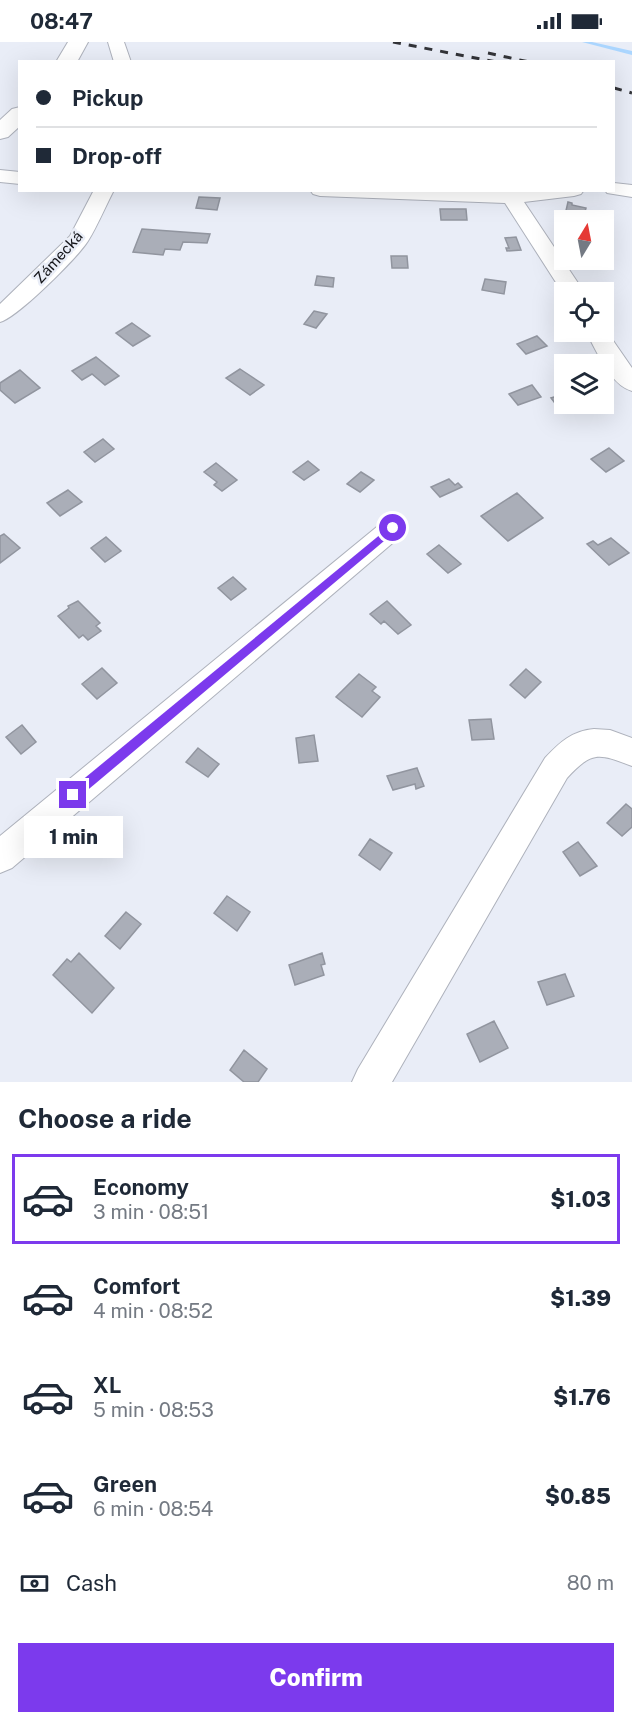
<!DOCTYPE html>
<meta charset="utf-8">
<style>
:root{--surface:#fff;--page:#f2f2f3;--text:#1f2937;--muted:#747a83;--line:#e0e1e3;--accent:#7c3aed}
body{margin:0;font-family:"Public Sans",sans-serif;background:var(--page);color:var(--text);height:100vh;display:flex;flex-direction:column;font-size:22px;white-space:nowrap}
*{box-sizing:border-box;margin:0}
p{font-size:20px;color:var(--muted)}
.icon{flex:none;width:33px;height:33px;fill:none;stroke:currentColor;stroke-width:2;stroke-linecap:round;stroke-linejoin:round}
.map{position:relative;height:1040px;overflow:hidden}
.panel{display:flex;flex-direction:column;background:var(--surface);flex:1}
.panel>*{flex:none}
.hud{position:absolute;left:18px;top:18px;width:597px;height:132px;border-radius:0px;box-shadow:0 6px 24px #0002;display:grid;align-content:center;height:132px;padding:0 18px;background:var(--surface)}
.needle{width:39px;rotate:10deg}
.controls{position:absolute;left:554px;top:168px;display:grid;gap:12px}
.controls a{display:grid;place-items:center;width:60px;height:60px;border-radius:0px;background:var(--surface);box-shadow:0 6px 24px #0002;font-size:30px}
.end{position:absolute;width:27px;height:27px;margin:-14px;border:8px solid #7c3aed;background:#fff;box-shadow:0 0 0 3px #fff}
.from{border-radius:50%}
.bubble{position:absolute;height:42px;border-radius:0px;background:var(--surface);box-shadow:0 6px 24px #0002;font-size:20px;font-weight:800;line-height:42px;text-align:center}
.hud b{display:flex;align-items:center;gap:21px;height:57px;font-size:22px}
.hud b+b{border-top:2px solid var(--line)}
.hud i{width:15px;height:15px;background:var(--text)}
ul{padding:0;list-style:none}
li{display:flex;align-items:center;gap:18px;height:90px;margin:0 12px 9px;padding:0 6px;border:3px solid transparent;border-radius:0px}
li div{flex:1}
li b{display:block;font-size:22px}
li em{font-style:normal;font-weight:800}
li.on{border-color:var(--accent)}
li>.icon{width:54px;height:54px;stroke-width:1.5}
h2{padding:0 18px;font-size:27px;line-height:72px}
.pay{display:flex;align-items:center;gap:15px;height:66px;padding:0 18px;font-size:22px}
.pay p{margin-inline-start:auto}
.action{display:flex;gap:12px;margin-top:auto;padding:12px 18px}
.action a{flex:1;height:69px;border-radius:0px;background:var(--accent);color:#fff;font-size:24px;font-weight:800;line-height:69px;text-align:center}
.status{display:flex;justify-content:space-between;align-items:center;height:42px;padding:0 30px;background:var(--surface);direction:ltr}
.status svg{height:16px;fill:currentColor}
.map>svg:first-child{display:block}
.lines{fill:none;stroke-linecap:round;stroke-linejoin:round}
.stream{fill:#abd6ff;fill-rule:evenodd}
.building{fill:#aaaeb8;stroke:#91959f;stroke-width:1.5}
.street-casing{stroke:#aeb2bc;stroke-width:2}
.secondary-casing{stroke:#aeb2bc;stroke-width:2}
.street{fill:#fff;fill-rule:evenodd}
.secondary{fill:#fff;fill-rule:evenodd}
.rail{stroke:#333439;stroke-width:3;stroke-dasharray:8 8;stroke-linecap:butt}
.route{fill:#7c3aed}
.labels{text-anchor:middle;dominant-baseline:central;stroke-width:5;stroke-linejoin:round;paint-order:stroke}
.far-street-label{font-size:15px;fill:#121317;stroke:#e9edf7}
</style>
<div class="status"><b>08:47</b><svg viewBox="0 0 49 12"><path d="M0 12V9h3v3zM5 12V6h3v6zM10 12V3h3v9zM15 12V0h3v12zM26 1h20v11H26zM47 4h2v5h-2z"/></svg></div>
<div class="map">
<svg width="632" height="1040" viewBox="0 0 632 1040">
<rect width="100%" height="100%" fill="#e9edf7"/>
<g class="lines">
<path class="stream" d="M 582,0 L 592,0 L 632,9 L 632,13 Z"/>
</g>
<path class="building" d="M 199,155 L 220,156 L 217,168 L 196,166 Z
M 568,160 L 572,161 L 572,163 L 586,166 L 583,177 L 565,173 Z
M 440,167 L 466,167 L 467,178 L 441,178 Z
M 142,187 L 210,192 L 207,201 L 183,200 L 180,208 L 165,207 L 163,213 L 133,210 Z
M 516,195 L 521,208 L 507,209 L 506,206 L 509,206 L 505,196 Z
M 391,214 L 407,214 L 408,226 L 392,226 Z
M 317,234 L 334,236 L 333,245 L 315,243 Z
M 485,237 L 506,240 L 504,252 L 482,248 Z
M 314,269 L 327,272 L 316,286 L 304,282 Z
M 132,281 L 150,294 L 133,304 L 116,291 Z
M 537,294 L 547,304 L 526,312 L 517,302 Z
M 96,315 L 119,334 L 105,343 L 92,332 L 82,338 L 72,329 Z
M 240,327 L 264,343 L 250,353 L 226,336 Z
M 20,328 L 40,346 L 15,361 L 0,348 L 0,341 Z
M 532,343 L 541,355 L 518,363 L 509,352 Z
M 564,352 L 564,362 L 580,362 L 560,368 L 551,356 Z
M 103,397 L 114,407 L 95,420 L 84,410 Z
M 609,406 L 624,419 L 606,430 L 591,417 Z
M 308,419 L 319,428 L 304,438 L 293,430 Z
M 216,421 L 237,438 L 222,449 L 214,443 L 217,440 L 204,430 Z
M 361,430 L 374,438 L 360,450 L 347,442 Z
M 449,437 L 455,443 L 458,441 L 462,445 L 440,455 L 431,445 Z
M 68,448 L 82,460 L 60,474 L 47,461 Z
M 517,451 L 543,476 L 508,499 L 481,474 Z
M 4,492 L 20,506 L 0,521 L 0,494 Z
M 106,495 L 121,509 L 105,520 L 91,506 Z
M 611,496 L 629,511 L 609,523 L 587,502 L 593,499 L 598,503 Z
M 439,503 L 461,522 L 448,531 L 427,512 Z
M 233,535 L 246,547 L 231,558 L 218,546 Z
M 78,559 L 100,581 L 96,584 L 101,589 L 88,598 L 83,593 L 79,596 L 58,574 L 69,566 L 68,564 Z
M 387,559 L 411,583 L 398,592 L 384,579 L 381,582 L 370,572 Z
M 102,626 L 117,641 L 97,657 L 82,642 Z
M 526,627 L 541,640 L 525,656 L 510,643 Z
M 359,632 L 376,645 L 372,649 L 380,655 L 362,675 L 336,655 Z
M 491,677 L 494,697 L 472,698 L 469,678 Z
M 22,683 L 36,700 L 21,712 L 6,695 Z
M 314,693 L 318,719 L 299,721 L 296,696 Z
M 198,706 L 219,722 L 208,735 L 186,720 Z
M 417,726 L 424,744 L 416,747 L 415,742 L 393,748 L 387,734 Z
M 626,762 L 632,767 L 632,785 L 622,794 L 607,781 Z
M 370,797 L 392,811 L 380,828 L 359,813 Z
M 578,800 L 597,824 L 580,834 L 563,810 Z
M 227,854 L 250,870 L 237,889 L 214,871 Z
M 126,870 L 141,882 L 120,907 L 105,894 Z
M 79,911 L 114,946 L 92,971 L 53,933 L 67,917 L 71,920 Z
M 322,911 L 325,922 L 321,923 L 324,933 L 295,943 L 289,923 Z
M 565,932 L 574,954 L 547,963 L 538,940 Z
M 494,979 L 508,1006 L 480,1020 L 467,992 Z
M 244,1008 L 267,1027 L 258,1040 L 244,1040 L 230,1028 Z"/>
<g class="lines">
<g class="street-casing">
<path id="street" d="M 108,0 L 124,0 L 131,20 L 114,20 Z
M 0,128 L 20,130 L 20,142 L 0,140 Z
M 614,141 L 632,143 L 632,155 L 607,151 L 605,148 L 614,148 Z
M 94,148 L 114,148 C 105,165 98,183 88,199 C 78,215 17,276 0,280 L 0,262 L 70,194 Z
M 310,148 L 584,148 L 581,152 L 574,154 L 524,160 L 584,250 L 564,250 L 564,253 L 505,161 L 320,154 L 313,152 Z
M 603,284 L 632,326 L 632,349 C 610,343 597,309 586,290 L 603,290 Z
M 393,475 L 402,479 L 406,486 L 402,493 L 12,826 L 0,831 L 0,794 L 384,479 Z
M 594,687 L 610,688 L 632,696 L 632,724 C 598,711 592,709 567,736 L 392,1040 L 352,1040 L 358,1027 L 545,716 C 560,700 572,689 594,687 Z"/>
</g>
<g class="secondary-casing">
<path id="secondary" d="M 68,0 L 88,0 L 77,20 L 56,20 Z
M 20,65 L 20,84 L 8,95 L 0,97 L 0,78 L 12,67 Z"/>
</g>
<use href="#street" class="street"/>
<use href="#secondary" class="secondary"/>
<path class="rail" d="M 393,0 L 496,20
M 488,11 L 529,20
M 614,46 L 632,51"/>
</g>
<path class="route" d="M 393,482 L 398,486 L 396,489 L 77,757 L 69,757 L 69,749 Z"/>
<g class="labels">
<g class="far-street-label">
<text transform="translate(58 215) rotate(-48)">Zámecká</text>
</g>
</g>
</svg>
<div class="controls">
<a><svg class="needle" viewBox="-14 -14 28 28"><path d="M0-13l5 13h-10z" fill="#e53935"/><path d="M0 13l5-13h-10z" fill="#747a83"/></svg></a>
<a><svg class="icon" aria-label="locate" viewBox="0 0 24 24"><circle cx="12" cy="12" r="6"/><path d="M12 2v4M12 18v4M2 12h4M18 12h4"/></svg></a>
<a><svg class="icon" aria-label="layers" viewBox="0 0 24 24"><path d="M12 4l9 5-9 5-9-5zM3 14l9 5 9-5"/></svg></a>
</div>
<i class="end from" style="left:393px;top:486px"></i>
<i class="end" style="left:73px;top:753px"></i>
<div class="bubble" style="left:24px;top:774px;width:99px">1 min</div>
<div class="hud">
<b><i class="from"></i>Pickup</b>
<b><i></i>Drop-off</b>
</div>
</div>
<section class="panel">
<h2>Choose a ride</h2>
<ul>
<li class="on"><svg class="icon" aria-label="car" viewBox="0 0 24 24"><path d="M5 17H2v-5l4-1 3-4h7l3 4 3 1v5h-3M9 17h6M6 11h13"/><circle cx="7" cy="17" r="2"/><circle cx="17" cy="17" r="2"/></svg><div><b>Economy</b><p>3 min · 08:51</p></div><em>$1.03</em></li>
<li><svg class="icon" aria-label="car" viewBox="0 0 24 24"><path d="M5 17H2v-5l4-1 3-4h7l3 4 3 1v5h-3M9 17h6M6 11h13"/><circle cx="7" cy="17" r="2"/><circle cx="17" cy="17" r="2"/></svg><div><b>Comfort</b><p>4 min · 08:52</p></div><em>$1.39</em></li>
<li><svg class="icon" aria-label="car" viewBox="0 0 24 24"><path d="M5 17H2v-5l4-1 3-4h7l3 4 3 1v5h-3M9 17h6M6 11h13"/><circle cx="7" cy="17" r="2"/><circle cx="17" cy="17" r="2"/></svg><div><b>XL</b><p>5 min · 08:53</p></div><em>$1.76</em></li>
<li><svg class="icon" aria-label="car" viewBox="0 0 24 24"><path d="M5 17H2v-5l4-1 3-4h7l3 4 3 1v5h-3M9 17h6M6 11h13"/><circle cx="7" cy="17" r="2"/><circle cx="17" cy="17" r="2"/></svg><div><b>Green</b><p>6 min · 08:54</p></div><em>$0.85</em></li>
</ul>
<div class="pay"><svg class="icon" aria-label="cash" viewBox="0 0 24 24"><path d="M3 7h18v10H3z"/><circle cx="12" cy="12" r="2"/></svg>Cash<p>80 m</p></div>
<div class="action"><a>Confirm</a></div>
</section>
